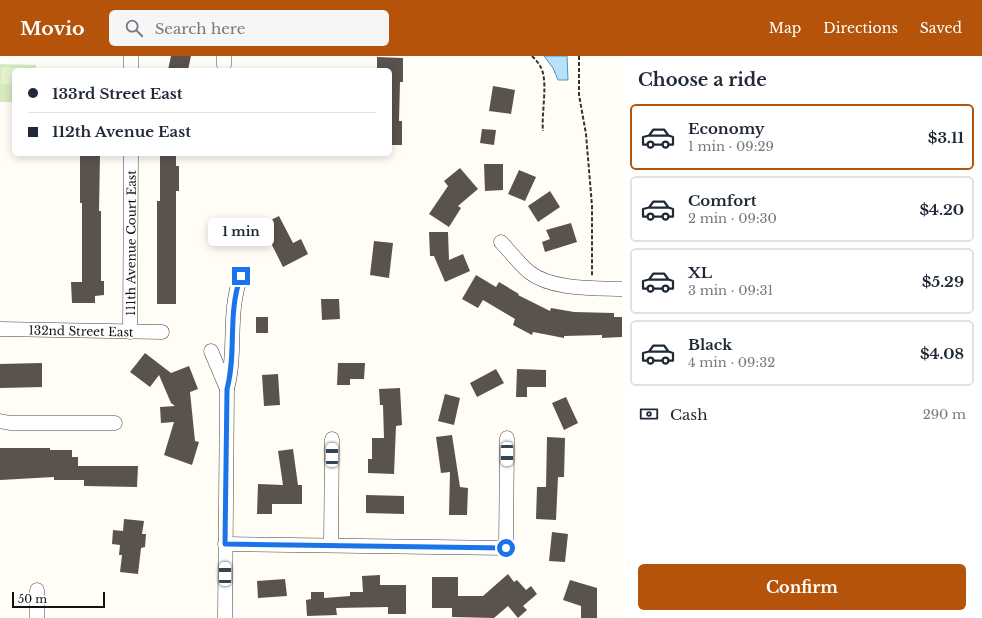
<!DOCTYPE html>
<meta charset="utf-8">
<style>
:root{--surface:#fff;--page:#f6f6f7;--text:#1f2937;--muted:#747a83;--line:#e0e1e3;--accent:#b45309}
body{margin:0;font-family:"Libre Baskerville",serif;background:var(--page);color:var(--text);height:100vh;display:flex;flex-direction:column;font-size:15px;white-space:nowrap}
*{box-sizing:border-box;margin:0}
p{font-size:13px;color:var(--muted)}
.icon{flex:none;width:22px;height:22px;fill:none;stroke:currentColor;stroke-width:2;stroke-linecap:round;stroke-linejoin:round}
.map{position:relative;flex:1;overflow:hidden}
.sheet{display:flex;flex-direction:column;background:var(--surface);width:360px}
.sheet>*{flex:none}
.guide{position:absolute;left:12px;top:12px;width:380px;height:88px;border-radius:6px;box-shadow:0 2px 10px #0003;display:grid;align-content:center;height:88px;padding:0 16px;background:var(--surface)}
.scale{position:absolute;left:12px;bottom:10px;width:93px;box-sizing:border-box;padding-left:4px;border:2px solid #111;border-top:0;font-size:11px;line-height:14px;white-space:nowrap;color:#111;-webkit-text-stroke:3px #fff;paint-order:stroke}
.end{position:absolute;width:18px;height:18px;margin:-9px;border:5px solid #1a73e8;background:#fff;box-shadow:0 0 0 2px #fff}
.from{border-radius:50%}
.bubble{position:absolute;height:28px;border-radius:6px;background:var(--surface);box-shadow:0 2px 10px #0003;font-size:13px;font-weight:800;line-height:28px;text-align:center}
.car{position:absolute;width:12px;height:24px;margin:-12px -6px;border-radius:5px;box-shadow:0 0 3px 1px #0007;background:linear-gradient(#fff 24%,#345 0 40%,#fff 0 76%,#345 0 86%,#fff 0)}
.guide b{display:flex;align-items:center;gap:14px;height:38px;font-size:15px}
.guide b+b{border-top:1px solid var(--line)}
.guide i{width:10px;height:10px;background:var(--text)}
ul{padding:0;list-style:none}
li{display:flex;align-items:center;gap:12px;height:66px;margin:0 8px 6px;padding:0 8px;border:2px solid var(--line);border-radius:6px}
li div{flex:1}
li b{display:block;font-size:15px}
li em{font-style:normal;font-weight:800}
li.active{border-color:var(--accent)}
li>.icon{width:36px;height:36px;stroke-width:1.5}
h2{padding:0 16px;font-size:18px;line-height:48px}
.pay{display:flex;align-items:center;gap:10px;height:44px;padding:0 16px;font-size:15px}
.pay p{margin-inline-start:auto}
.button{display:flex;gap:8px;margin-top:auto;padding:8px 16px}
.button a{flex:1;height:46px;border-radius:6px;background:var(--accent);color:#fff;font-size:16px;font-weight:800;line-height:46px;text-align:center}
header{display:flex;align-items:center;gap:24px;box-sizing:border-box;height:56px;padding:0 20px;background:var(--accent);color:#fff}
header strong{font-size:19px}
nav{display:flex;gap:22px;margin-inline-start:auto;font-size:14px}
.search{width:280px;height:36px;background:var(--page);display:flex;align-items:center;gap:10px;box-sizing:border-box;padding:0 14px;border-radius:6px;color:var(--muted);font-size:15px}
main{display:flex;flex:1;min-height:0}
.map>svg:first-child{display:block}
.green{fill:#d5ebbd}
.pitch{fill:#e6f2cf}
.water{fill:#b9e0f7;stroke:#3f96cf}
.building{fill:#5a524d}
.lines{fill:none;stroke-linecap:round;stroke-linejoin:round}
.street-casing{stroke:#444;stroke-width:15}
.path{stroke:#333;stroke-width:2;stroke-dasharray:4 2;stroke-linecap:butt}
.street{stroke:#fff;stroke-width:14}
.route{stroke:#1a73e8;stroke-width:5}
.labels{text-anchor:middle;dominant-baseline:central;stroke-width:4;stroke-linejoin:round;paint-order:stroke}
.street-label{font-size:12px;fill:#111;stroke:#fff}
</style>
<header>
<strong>Movio</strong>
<div class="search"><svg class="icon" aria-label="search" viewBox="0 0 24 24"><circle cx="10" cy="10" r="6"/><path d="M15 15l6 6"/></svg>Search here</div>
<nav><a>Map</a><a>Directions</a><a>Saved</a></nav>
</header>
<main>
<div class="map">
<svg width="622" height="562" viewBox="0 0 622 562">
<rect width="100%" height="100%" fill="#fffdf5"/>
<path class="green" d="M 0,8 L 36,9 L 36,14 L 14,14 L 14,46 L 0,46 Z"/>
<path class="pitch" d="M 1,11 L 20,12 L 20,14 L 14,14 L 14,29 L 1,28 Z"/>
<path class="water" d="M 544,0 L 567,0 L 568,24 L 558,24 L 553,12 Z"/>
<path class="building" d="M 171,0 L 191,0 L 188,14 L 168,14 Z
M 377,1 L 403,2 L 403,26 L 400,26 L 399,65 L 402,65 L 402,89 L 390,89 L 390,14 L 377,14 Z
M 493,30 L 515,34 L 511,58 L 489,55 Z
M 482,73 L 496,74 L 494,89 L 480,87 Z
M 80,98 L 100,98 L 99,155 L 101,155 L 101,225 L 104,225 L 104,239 L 95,240 L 95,247 L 72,247 L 71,226 L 82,226 L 82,147 L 80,147 Z
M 160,98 L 176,98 L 176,110 L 179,110 L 179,135 L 176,135 L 176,248 L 157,248 L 157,145 L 160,145 Z
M 484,108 L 503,108 L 503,134 L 485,135 Z
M 460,112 L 478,133 L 458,150 L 461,152 L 449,171 L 429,158 L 448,130 L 444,125 Z
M 519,114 L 536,121 L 525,145 L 508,138 Z
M 550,135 L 560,151 L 538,166 L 528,150 Z
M 279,160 L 293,187 L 301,183 L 308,198 L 283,211 L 269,183 L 258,189 L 251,174 Z
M 571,167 L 577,186 L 545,196 L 542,186 L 550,183 L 546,174 Z
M 429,176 L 448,176 L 449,204 L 463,198 L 470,215 L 445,226 L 434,200 L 430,200 Z
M 374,185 L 393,187 L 389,222 L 370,219 Z
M 476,219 L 496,231 L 499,226 L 519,238 L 518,239 L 550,255 L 551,252 L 574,256 L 614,257 L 614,261 L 622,261 L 622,281 L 602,282 L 602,279 L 564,280 L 564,282 L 533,276 L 532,279 L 513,269 L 515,263 L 483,244 L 478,252 L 462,243 Z
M 321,243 L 339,243 L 340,263 L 322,264 Z
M 256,261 L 268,261 L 268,277 L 256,277 Z
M 145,297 L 171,317 L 189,310 L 198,333 L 190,336 L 195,385 L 199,386 L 192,409 L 164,399 L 174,366 L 161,367 L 160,351 L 175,350 L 171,347 L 159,319 L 150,331 L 130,316 Z
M 42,307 L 42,331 L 0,332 L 0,308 Z
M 338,307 L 365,307 L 364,323 L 350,323 L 350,329 L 337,329 Z
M 496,313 L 504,327 L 477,341 L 470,327 Z
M 517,313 L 546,314 L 546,331 L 527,331 L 527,341 L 516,341 Z
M 278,318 L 280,349 L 264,350 L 262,319 Z
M 400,332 L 402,369 L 396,370 L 394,418 L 368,417 L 368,403 L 372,403 L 372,382 L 384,382 L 383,349 L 380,349 L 379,333 Z
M 445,338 L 460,342 L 454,369 L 438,365 Z
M 566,341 L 578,367 L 564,374 L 552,347 Z
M 452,379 L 460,431 L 468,432 L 467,459 L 449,459 L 450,416 L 441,417 L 436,381 Z
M 547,381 L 565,382 L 564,421 L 558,421 L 556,464 L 536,463 L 537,431 L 546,431 Z
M 0,392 L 50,392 L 50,394 L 72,394 L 72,401 L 78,401 L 78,410 L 138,410 L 137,431 L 84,430 L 84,424 L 54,424 L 54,421 L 0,424 Z
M 293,393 L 298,429 L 302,429 L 302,448 L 272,448 L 272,458 L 257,458 L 258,428 L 283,429 L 278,395 Z
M 366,439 L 404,440 L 404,458 L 366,457 Z
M 124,463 L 144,465 L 142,478 L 146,478 L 145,491 L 141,492 L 138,518 L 120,516 L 122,499 L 119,499 L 120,489 L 112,488 L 113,474 L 123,475 Z
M 552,476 L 568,478 L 565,506 L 549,505 Z
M 508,518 L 514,526 L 517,524 L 526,534 L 531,530 L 537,538 L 523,550 L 527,554 L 518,562 L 508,550 L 494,562 L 452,561 L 452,552 L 432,552 L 432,521 L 458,521 L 458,540 L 483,540 Z
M 380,519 L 380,529 L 406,529 L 406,558 L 388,558 L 388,551 L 336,552 L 337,559 L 307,560 L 306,544 L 311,543 L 311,536 L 324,536 L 324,542 L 350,540 L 350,536 L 363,536 L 362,520 Z
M 285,523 L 287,540 L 258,542 L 257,525 Z
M 570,524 L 597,532 L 597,562 L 581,562 L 581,550 L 563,544 Z"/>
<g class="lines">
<g class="street-casing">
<g id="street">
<path d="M 224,9 L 224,0"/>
<path d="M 131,14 L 131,0"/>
<path d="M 501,186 C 510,196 519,207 529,216 C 552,234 594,232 622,233"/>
<path id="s1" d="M 0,273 L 162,276"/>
<path id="s2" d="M 130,276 L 131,98"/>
<path d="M 211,295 L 227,333"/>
<path d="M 0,365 L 10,367 L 115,367"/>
<path d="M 225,488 L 506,492 L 507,382"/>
<path d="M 331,489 L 332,383"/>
<path d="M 37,562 L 37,534"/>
<path d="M 225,562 L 227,333 C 237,296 227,257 241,220"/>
</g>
</g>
<path class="path" d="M 532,0 C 535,3 538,6 540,10 C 549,23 541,58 543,75
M 579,0 L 579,39 L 586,78 L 592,150 L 592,220"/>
<use href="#street" class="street"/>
</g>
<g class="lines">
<path class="route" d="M 241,220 C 227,257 237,296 227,333 L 225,488 L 506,492"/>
</g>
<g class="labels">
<g class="street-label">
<text stroke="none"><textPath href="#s2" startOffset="89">111th Avenue Court East</textPath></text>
<text stroke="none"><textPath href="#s1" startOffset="81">132nd Street East</textPath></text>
</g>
</g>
</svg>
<div class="scale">50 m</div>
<i class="end from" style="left:506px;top:492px"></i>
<i class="end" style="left:241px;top:220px"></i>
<div class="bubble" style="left:208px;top:162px;width:66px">1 min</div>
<i class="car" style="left:507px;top:398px;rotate:180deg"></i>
<i class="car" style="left:332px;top:399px;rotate:0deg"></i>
<i class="car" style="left:225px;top:518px;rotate:0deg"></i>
<div class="guide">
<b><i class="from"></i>133rd Street East</b>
<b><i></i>112th Avenue East</b>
</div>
</div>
<section class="sheet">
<h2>Choose a ride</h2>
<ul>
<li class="active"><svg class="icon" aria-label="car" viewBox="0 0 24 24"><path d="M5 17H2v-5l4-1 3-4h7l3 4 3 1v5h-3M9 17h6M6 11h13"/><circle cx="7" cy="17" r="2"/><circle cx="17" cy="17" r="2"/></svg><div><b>Economy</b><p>1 min · 09:29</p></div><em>$3.11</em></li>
<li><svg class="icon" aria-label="car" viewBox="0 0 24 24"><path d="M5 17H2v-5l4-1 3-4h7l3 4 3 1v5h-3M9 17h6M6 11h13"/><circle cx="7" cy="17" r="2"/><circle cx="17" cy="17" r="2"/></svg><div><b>Comfort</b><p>2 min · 09:30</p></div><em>$4.20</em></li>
<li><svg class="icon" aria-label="car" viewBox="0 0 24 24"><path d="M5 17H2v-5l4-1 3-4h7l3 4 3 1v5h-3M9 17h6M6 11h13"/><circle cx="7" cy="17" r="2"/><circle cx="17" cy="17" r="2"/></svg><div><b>XL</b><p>3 min · 09:31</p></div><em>$5.29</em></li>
<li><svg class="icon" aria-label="car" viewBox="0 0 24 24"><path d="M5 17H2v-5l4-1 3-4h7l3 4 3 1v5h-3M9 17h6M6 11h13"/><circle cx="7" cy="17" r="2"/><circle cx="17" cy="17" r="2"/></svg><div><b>Black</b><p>4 min · 09:32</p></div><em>$4.08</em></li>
</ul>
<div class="pay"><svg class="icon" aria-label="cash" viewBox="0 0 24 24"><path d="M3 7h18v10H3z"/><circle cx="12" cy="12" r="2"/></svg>Cash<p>290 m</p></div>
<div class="button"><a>Confirm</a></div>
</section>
</main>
